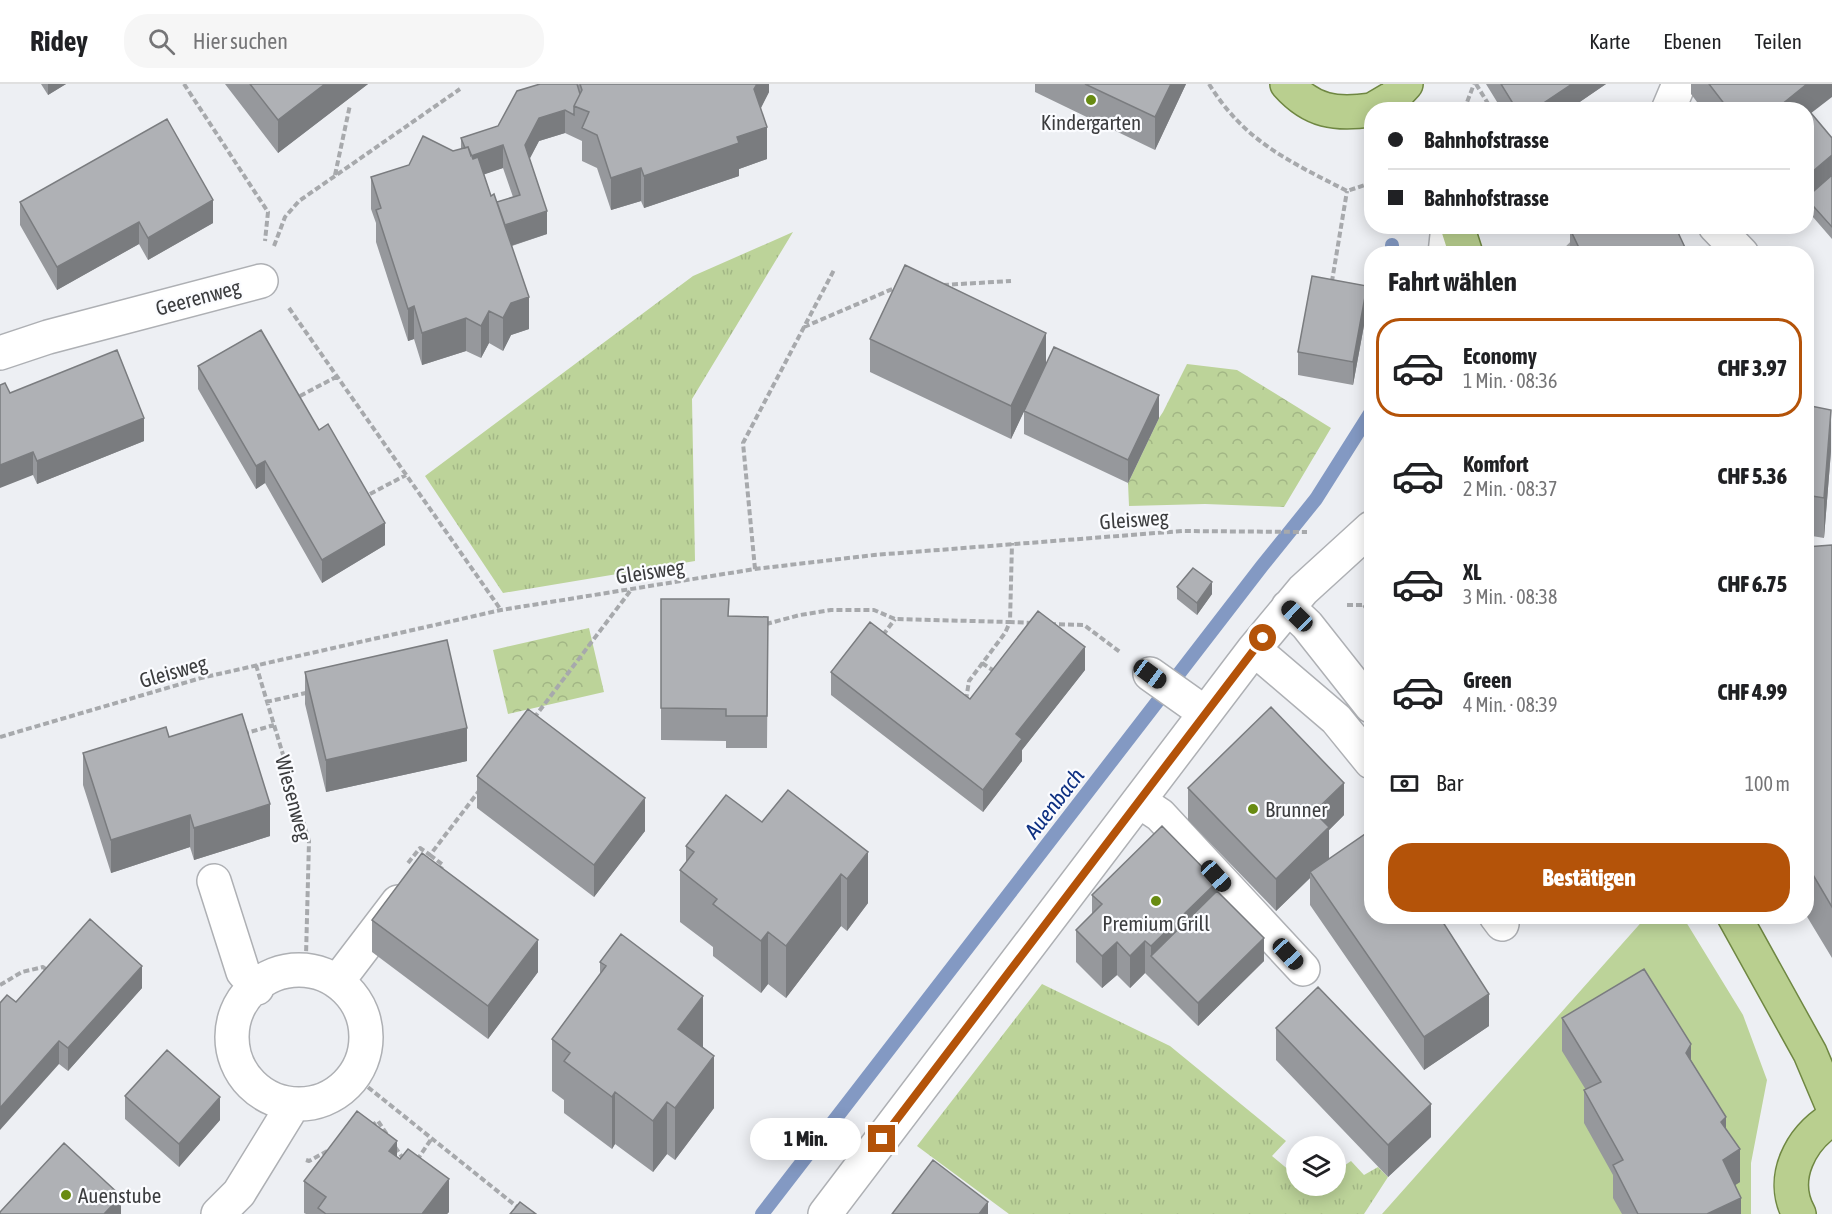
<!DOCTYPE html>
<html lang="de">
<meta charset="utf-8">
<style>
:root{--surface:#fff;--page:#f6f6f6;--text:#202124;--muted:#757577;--line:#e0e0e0;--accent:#b45309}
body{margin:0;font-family:"Asap Condensed",sans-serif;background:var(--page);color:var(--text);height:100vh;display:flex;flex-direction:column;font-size:22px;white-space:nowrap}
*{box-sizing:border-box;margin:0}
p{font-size:20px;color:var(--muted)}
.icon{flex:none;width:33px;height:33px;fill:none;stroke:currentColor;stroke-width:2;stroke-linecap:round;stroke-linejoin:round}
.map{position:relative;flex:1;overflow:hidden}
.side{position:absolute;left:1364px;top:162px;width:450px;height:678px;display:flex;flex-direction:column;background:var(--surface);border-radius:24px;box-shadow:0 3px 15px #0003}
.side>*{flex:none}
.banner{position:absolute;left:1364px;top:18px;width:450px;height:132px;border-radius:24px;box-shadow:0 3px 15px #0003;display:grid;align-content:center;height:132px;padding:0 24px;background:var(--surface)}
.controls{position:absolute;left:1286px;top:1052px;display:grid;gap:12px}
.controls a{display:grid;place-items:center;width:60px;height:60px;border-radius:50%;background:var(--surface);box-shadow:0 3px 15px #0003;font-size:30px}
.end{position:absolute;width:27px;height:27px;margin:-14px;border:8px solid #b45309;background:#fff;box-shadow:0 0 0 3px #fff}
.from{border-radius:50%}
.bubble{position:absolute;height:42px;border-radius:21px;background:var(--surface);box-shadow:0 3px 15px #0003;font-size:20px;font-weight:800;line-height:42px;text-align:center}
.car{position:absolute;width:18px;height:36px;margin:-18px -9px;border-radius:8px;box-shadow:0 0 4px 2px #0007;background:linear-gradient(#222 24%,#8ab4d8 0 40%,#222 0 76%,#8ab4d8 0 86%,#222 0)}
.banner b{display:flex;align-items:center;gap:21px;height:57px;font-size:22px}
.banner b+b{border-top:2px solid var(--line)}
.banner i{width:15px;height:15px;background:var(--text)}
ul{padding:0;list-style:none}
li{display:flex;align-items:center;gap:18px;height:99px;margin:0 12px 9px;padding:0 12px;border:3px solid transparent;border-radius:24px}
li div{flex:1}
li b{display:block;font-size:22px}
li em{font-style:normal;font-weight:800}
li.current{border-color:var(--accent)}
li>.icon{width:54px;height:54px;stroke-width:1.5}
h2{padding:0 24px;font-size:27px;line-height:72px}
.pay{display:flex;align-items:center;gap:15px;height:66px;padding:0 24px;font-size:22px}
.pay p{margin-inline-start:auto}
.cta{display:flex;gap:12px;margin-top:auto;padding:12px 24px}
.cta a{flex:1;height:69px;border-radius:24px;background:var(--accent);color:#fff;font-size:24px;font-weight:800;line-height:69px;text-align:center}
header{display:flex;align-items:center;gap:36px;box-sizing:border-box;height:84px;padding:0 30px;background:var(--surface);border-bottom:2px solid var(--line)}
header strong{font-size:28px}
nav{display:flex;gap:33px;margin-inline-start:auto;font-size:21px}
.search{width:420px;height:54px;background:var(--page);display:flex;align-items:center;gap:15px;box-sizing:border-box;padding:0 21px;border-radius:24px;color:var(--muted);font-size:22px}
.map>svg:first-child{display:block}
.grass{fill:url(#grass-tufts)}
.park{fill:url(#park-crowns)}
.garden{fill:#bcd399}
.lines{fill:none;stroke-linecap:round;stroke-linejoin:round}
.stream{stroke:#8399c3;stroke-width:14}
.minor-casing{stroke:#aeb0b4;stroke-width:36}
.major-casing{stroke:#6f8742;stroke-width:36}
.path{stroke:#a7a9ac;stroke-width:4;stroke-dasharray:6 3;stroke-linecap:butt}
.minor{stroke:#fff;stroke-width:33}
.major{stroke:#b9cf8f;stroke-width:33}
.wall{fill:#96989c;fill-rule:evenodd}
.shaded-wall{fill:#7a7c7f}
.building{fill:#afb1b5;stroke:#7a7c7f;stroke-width:1.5}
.route{stroke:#b45309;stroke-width:8}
.poi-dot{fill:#688b12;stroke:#fbfcff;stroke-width:2}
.labels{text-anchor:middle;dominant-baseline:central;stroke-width:4.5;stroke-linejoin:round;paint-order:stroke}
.poi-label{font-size:21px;fill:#3c3d3f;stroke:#fbfcff}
.street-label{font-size:21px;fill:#3c3d3f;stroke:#fbfcff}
.water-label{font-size:22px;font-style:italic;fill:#0e3082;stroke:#fbfcff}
</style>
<header>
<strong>Ridey</strong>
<div class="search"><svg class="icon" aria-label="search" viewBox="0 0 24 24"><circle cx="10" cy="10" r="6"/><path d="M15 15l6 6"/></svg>Hier suchen</div>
<nav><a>Karte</a><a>Ebenen</a><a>Teilen</a></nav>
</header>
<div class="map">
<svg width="1832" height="1130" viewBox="0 0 1832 1130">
<defs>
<pattern id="grass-tufts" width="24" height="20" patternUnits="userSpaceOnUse" patternTransform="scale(1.5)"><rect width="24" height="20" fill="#bcd399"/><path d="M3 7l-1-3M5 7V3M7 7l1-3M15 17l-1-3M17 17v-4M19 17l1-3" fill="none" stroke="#a2b685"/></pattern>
<pattern id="park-crowns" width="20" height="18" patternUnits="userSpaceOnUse" patternTransform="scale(1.5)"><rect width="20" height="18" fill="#bcd399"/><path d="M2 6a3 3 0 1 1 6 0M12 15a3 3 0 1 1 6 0" fill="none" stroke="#a2b685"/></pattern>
</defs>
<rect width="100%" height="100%" fill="#edeff3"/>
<path class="grass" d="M 793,148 L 692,315 L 695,477 L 503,509 L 425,392 L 693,192 Z
M 1042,900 L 1170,962 L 1286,1057 L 1272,1072 L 1296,1092 L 1296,1101 L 1307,1101 L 1315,1108 L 1322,1101 L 1335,1101 L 1335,1088 L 1351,1077 L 1364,1091 L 1378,1083 L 1388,1093 L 1364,1130 L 1009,1130 L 917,1062 Z"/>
<path class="park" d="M 1187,280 L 1237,286 L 1331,344 L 1284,423 L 1205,420 L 1129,422 L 1128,399 L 1159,334 L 1163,328 Z
M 589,544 L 604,608 L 508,630 L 493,566 Z"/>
<path class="garden" d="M 1646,833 L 1683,833 L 1743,931 L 1767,996 L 1751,1079 L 1751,1130 L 1382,1130 Z"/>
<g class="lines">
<path class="stream" d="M 1392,161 L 1392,170
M 762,1130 L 1262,482 L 1316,415 L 1371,328"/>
<g class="minor-casing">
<path id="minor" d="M 1668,26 L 1679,0
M 1715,142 L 1742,170
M 1445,170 L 1448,142
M 0,269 L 48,253 L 261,197
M 1288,523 L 1307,541 L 1371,622
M 1254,565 L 1336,635 L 1371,678
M 1150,590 L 1205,629
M 1139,717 L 1160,731 L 1303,885
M 214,797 L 243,888 L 257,904
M 1496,832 L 1502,840
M232 953a67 67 0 1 1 134 0a67 67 0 1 1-134 0Z
M 337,898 L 398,818
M 218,1130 L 239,1109 L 293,1021
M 825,1130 L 1254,565 L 1303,506 L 1371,444"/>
</g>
<g class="major-casing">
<path id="major" d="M 1287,0 C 1312,28 1336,31 1371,26
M 1372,26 L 1394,13 L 1406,0
M 1457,142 L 1466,170
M 1734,832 L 1810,969 L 1832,1021
M 1799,1130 C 1779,1094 1801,1054 1832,1035"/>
</g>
<path class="path" d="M 184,0 L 268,128 L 265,157
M 1209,0 C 1245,58 1289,77 1347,107 L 1371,99
M 1476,0 L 1492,26
M 1464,26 L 1474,0
M 335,91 L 350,21
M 274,162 L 285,133 L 299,117 L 460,5
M 1561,170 L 1574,157
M 1333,197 L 1332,197 L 1347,107
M 943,201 L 1011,197
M 289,224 L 501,526
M 804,243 L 897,203
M 300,312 L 336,293
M 370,410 L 406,391
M 755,485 L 743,359 L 834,186
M 1347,521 L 1364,521 L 1371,519
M 1364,521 L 1371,532
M 766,540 L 800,531 L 831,526 L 874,526 L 895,535 L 1010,538 L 1012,459
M 1050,540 L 1084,541 L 1120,568
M 883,551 L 895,535
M 982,579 L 994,587
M 256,581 L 309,757 L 306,872
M 966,616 L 969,597 L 1005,549 L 1010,538 L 1033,539
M 266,618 L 310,608
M 534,634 L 631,506
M 243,650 L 274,641
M 0,653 L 201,594 L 501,526 L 755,485 L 874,471 L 1182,447 L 1307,448
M 430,771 L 443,781 L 439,787
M 408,779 L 420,764 L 430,771 L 479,707
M 0,901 L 22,888 L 43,883 L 48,887
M 354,992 L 526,1130
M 371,1042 L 378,1037 L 388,1052
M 395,1063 L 405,1077
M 306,1076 L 309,1077 L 331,1065
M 417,1076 L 432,1054"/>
<use href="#minor" class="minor"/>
<use href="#major" class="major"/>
</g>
<path class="wall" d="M 41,0 L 66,0 L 48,11 Z
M 225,0 L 368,0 L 278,69 Z
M 540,0 L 769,0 L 769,8 L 761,24 L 767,75 L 739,85 L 739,92 L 644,124 L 641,117 L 611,126 L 597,84 L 582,77 L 582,57 L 565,49 L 539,57 L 529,75 L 547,150 L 512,162 L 529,245 L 511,251 L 503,267 L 489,259 L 481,274 L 466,267 L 422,281 L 414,255 L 408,257 L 376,158 L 376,139 L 371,125 L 371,93 L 461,65 L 461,54 L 498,42 ZM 503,84 L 513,113 L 497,118 L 491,112 L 484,90 Z
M 1035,0 L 1186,0 L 1155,66 L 1035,8 Z
M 1486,0 L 1606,0 L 1568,26 L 1502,26 Z
M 1691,0 L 1832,0 L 1811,29 L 1832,54 L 1832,155 L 1806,125 L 1806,26 L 1703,26 L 1691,10 Z
M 20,118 L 213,139 L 148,176 L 139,160 L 57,206 L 20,141 Z
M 1570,145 L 1688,170 L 1570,170 Z
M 1367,225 L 1353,301 L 1298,291 L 1298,268 Z
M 870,255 L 1046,280 L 1159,334 L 1128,399 L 1024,350 L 1024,327 L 1039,295 L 1011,355 L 870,288 Z
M 198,282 L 385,461 L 322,499 L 265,399 L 256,405 L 198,305 Z
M 10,309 L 144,357 L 37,400 L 33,391 Z
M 1806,321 L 1831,367 L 1824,454 L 1806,451 Z
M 1832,461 L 1832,874 L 1806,831 L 1806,463 Z
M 1177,503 L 1212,510 L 1197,531 L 1177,515 Z
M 661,515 L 729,532 L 768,533 L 767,664 L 726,664 L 726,657 L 661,656 Z
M 1085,586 L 1022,666 L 1022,677 L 983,728 L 831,611 L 831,588 L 970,615 Z
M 305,588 L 467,677 L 326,708 L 305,620 Z
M 169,653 L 270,752 L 194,776 L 190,763 L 111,789 L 83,701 L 83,669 Z
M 477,692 L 645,747 L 594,813 L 477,724 Z
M 1188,704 L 1344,731 L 1329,746 L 1329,775 L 1489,942 L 1424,986 L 1310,821 L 1310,794 L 1276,827 L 1188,736 Z
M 788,706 L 868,819 L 847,847 L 841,842 L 786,914 L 768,900 L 761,909 L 713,872 L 713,863 L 680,838 L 680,786 L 686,779 L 686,762 L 762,738 Z
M 1217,807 L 1264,877 L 1198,942 L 1145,889 L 1130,904 L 1117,891 L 1102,904 L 1076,878 L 1076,846 L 1092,830 L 1092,811 Z
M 372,836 L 538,888 L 488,955 L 372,868 Z
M 600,878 L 703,963 L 714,1024 L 675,1076 L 667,1070 L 653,1088 L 615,1060 L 612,1065 L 564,1029 L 564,1016 L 552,1007 L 552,955 L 600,890 Z
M 142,904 L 68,987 L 59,980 L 16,918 Z
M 1562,934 L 1691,976 L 1726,1045 L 1740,1098 L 1735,1101 L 1741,1130 L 1622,1130 L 1613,1114 L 1613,1091 L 1584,1039 L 1584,1006 L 1586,1006 L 1562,967 Z
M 1276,944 L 1431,1053 L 1388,1093 L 1276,976 Z
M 125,1012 L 220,1036 L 179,1083 L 125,1035 Z
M 397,1073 L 449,1128 L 447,1130 L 306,1130 L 304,1129 L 304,1097 Z"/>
<path class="shaded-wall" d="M 48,0 L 66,0 L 48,11 Z
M 325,0 L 368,0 L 278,69 L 278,36 Z
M 757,0 L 769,0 L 769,8 L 754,37 L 754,5 Z
M 1171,0 L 1186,0 L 1155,66 L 1155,33 Z
M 1572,0 L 1606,0 L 1568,26 L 1533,26 Z
M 1807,0 L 1832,0 L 1832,13 L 1806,33 L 1806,26 L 1775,26 Z
M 565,26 L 565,49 L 539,57 L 525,84 L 525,61 L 539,34 Z
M 767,43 L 767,75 L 739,85 L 739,92 L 644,124 L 644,92 L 737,53 Z
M 503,61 L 503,84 L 468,96 L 468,73 Z
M 1832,71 L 1832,94 L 1806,114 L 1806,116 L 1806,93 Z
M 641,84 L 641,117 L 611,126 L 611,94 Z
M 213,116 L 213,139 L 148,176 L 148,154 Z
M 547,127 L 547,150 L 501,165 L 501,143 Z
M 139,138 L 139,160 L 57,206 L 57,183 Z
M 1367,202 L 1367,225 L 1353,301 L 1353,278 Z
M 529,213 L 529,245 L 511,251 L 503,267 L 503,234 L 511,219 Z
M 414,222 L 414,255 L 408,257 L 408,225 Z
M 489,227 L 489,259 L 481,274 L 481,242 Z
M 466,234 L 466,267 L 422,281 L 422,249 Z
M 1046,249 L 1046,281 L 1011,355 L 1011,322 Z
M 1159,311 L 1159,334 L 1128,399 L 1128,376 Z
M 1831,326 L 1831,367 L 1824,454 L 1824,414 Z
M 144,334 L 144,357 L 37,400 L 37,377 Z
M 33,368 L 33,391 L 0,404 L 0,381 Z
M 265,377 L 265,399 L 256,405 L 256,382 Z
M 385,439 L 385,461 L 322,499 L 322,476 Z
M 1212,498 L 1212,510 L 1197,531 L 1197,519 Z
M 1085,563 L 1085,586 L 1022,666 L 1022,677 L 983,728 L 983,706 L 1016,650 Z
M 467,644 L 467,677 L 326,708 L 326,676 Z
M 1344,699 L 1344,731 L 1329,746 L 1329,776 L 1310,788 L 1310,794 L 1276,827 L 1276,795 L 1314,728 Z
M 645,714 L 645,747 L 594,813 L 594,781 Z
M 270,720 L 270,752 L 194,776 L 194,744 Z
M 190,731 L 190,763 L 111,789 L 111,756 Z
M 868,768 L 868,819 L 847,847 L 847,795 Z
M 841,790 L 841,842 L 786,914 L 786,862 Z
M 1217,798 L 1217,830 L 1151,872 L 1151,895 L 1151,862 Z
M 768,848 L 768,900 L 761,909 L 761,857 Z
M 1264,854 L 1264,877 L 1198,942 L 1198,919 Z
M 538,856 L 538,888 L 488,955 L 488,922 Z
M 1145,857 L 1145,889 L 1130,904 L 1130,872 Z
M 1117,858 L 1117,891 L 1102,904 L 1102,872 Z
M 142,882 L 142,904 L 68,987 L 68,964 Z
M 1489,910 L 1489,942 L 1424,986 L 1424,953 Z
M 703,912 L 703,964 L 678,945 Z
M 59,957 L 59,980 L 0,1046 L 0,1024 Z
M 1691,960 L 1691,992 L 1686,969 Z
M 714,972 L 714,1024 L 675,1076 L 675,1024 Z
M 615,1008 L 615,1060 L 612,1065 L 612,1013 Z
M 220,1013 L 220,1036 L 179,1083 L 179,1060 Z
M 667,1018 L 667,1070 L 653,1088 L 653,1037 Z
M 1431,1020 L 1431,1053 L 1388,1093 L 1388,1061 Z
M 1726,1033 L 1726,1065 L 1721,1038 Z
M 397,1057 L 397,1089 L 389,1067 Z
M 1740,1065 L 1740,1098 L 1723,1109 L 1723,1076 Z
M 449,1095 L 449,1128 L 447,1130 L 422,1130 Z
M 121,1112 L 121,1130 L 104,1130 Z
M 1741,1114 L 1741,1130 L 1707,1130 Z
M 988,1118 L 988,1130 L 979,1130 Z"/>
<path class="building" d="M 250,0 L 325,0 L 278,36 Z
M 540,0 L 577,0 L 580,10 L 574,22 L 574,31 L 565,26 L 539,34 L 525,61 L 547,127 L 505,141 L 497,118 L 520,111 L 503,61 L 471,72 L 468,63 L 465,64 L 461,54 L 498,42 L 517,7 Z
M 580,0 L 757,0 L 754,5 L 767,43 L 737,53 L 739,59 L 644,92 L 641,84 L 611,94 L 597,51 L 582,44 L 589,28 L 574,22 L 582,6 Z
M 1085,0 L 1171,0 L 1155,33 Z
M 1501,0 L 1572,0 L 1533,26 L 1517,26 Z
M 1709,0 L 1807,0 L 1775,26 L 1729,26 Z
M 1811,29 L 1832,54 L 1832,71 L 1806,93 L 1806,33 Z
M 167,35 L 213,116 L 148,154 L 139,138 L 57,183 L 20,118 Z
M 423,52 L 453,67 L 468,63 L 473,75 L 478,73 L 491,112 L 494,110 L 529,213 L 511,219 L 503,234 L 489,227 L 481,242 L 466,234 L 422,249 L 414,222 L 408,225 L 376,126 L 381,124 L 371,93 L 409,81 Z
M 1832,91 L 1832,143 L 1806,114 Z
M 1576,142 L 1675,142 L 1688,170 L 1582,170 L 1570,145 Z
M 905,181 L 1046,249 L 1011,322 L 870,255 Z
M 1312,192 L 1367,202 L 1353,278 L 1298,268 Z
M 261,246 L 319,346 L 328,340 L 385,439 L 322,476 L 265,377 L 256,382 L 198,282 Z
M 1054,263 L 1159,311 L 1128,376 L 1024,327 Z
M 117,266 L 144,334 L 37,377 L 33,368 L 0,381 L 0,301 L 5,299 L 10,309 Z
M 1806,321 L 1831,326 L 1824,414 L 1806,411 Z
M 1832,461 L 1832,823 L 1806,779 L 1806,463 Z
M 1193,484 L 1212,498 L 1197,519 L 1177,503 Z
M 661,515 L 729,515 L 728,532 L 768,533 L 767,632 L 726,632 L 726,625 L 661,624 Z
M 1038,527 L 1085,563 L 1016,650 L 1022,655 L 983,706 L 831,588 L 870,538 L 970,615 Z
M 447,556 L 467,644 L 326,676 L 305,588 Z
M 1271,623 L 1344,699 L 1314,728 L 1329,743 L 1276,795 L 1188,704 Z
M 528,625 L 645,714 L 594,781 L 477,692 Z
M 242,630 L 270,720 L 194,744 L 190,731 L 111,756 L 83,669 L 166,643 L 169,653 Z
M 788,706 L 868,768 L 847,795 L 841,790 L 786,862 L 768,848 L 761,857 L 713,820 L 717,815 L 680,786 L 694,768 L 686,762 L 726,711 L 762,738 Z
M 1162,742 L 1217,798 L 1151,862 L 1145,857 L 1130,872 L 1117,858 L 1102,872 L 1076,846 L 1102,820 L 1092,811 Z
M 1371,746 L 1371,832 L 1439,832 L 1489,910 L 1424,953 L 1310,788 Z
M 422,769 L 538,856 L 488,922 L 372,836 Z
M 1217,807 L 1264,854 L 1198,919 L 1151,872 Z
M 90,835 L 142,882 L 68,964 L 59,957 L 0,1024 L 0,919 L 7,911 L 16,918 Z
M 621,850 L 703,912 L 678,945 L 714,972 L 675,1024 L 667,1018 L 653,1037 L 615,1008 L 612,1013 L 564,977 L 570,969 L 552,955 L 606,882 L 600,878 Z
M 1644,885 L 1691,960 L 1686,969 L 1726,1033 L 1721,1038 L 1740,1065 L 1723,1076 L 1741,1114 L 1707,1130 L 1638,1130 L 1613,1081 L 1623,1076 L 1584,1006 L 1601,998 L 1562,934 Z
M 1318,903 L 1431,1020 L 1388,1061 L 1276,944 Z
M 167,966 L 220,1013 L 179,1060 L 125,1012 Z
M 357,1027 L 397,1057 L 389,1067 L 400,1075 L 408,1065 L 449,1095 L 422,1130 L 326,1130 L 318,1124 L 326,1113 L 304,1097 Z
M 64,1059 L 121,1112 L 104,1130 L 0,1130 L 0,1128 Z
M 933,1076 L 988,1118 L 979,1130 L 892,1130 Z
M 520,1118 L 536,1130 L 510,1130 Z"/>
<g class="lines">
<path class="route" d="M 882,1055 L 1263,554"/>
</g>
<g class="poi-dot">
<circle cx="1091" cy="16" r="6"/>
<circle cx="1253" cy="725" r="6"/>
<circle cx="1156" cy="817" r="6"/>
<circle cx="66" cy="1111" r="6"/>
</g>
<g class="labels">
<g class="poi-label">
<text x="1091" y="38">Kindergarten</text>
<text x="1265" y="725" text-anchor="start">Brunner</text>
<text x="1156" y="839">Premium Grill</text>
<text x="78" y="1111" text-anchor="start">Auenstube</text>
</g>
<g class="street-label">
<text transform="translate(198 213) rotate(-15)">Geerenweg</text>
<text transform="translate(1134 435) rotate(-4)">Gleisweg</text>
<text transform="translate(650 487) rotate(-9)">Gleisweg</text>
<text transform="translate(173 587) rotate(-16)">Gleisweg</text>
<text transform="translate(294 714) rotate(75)">Wiesenweg</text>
</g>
<g class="water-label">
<text transform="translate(1054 719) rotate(-52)">Auenbach</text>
</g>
</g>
</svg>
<div class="controls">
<a><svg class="icon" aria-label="layers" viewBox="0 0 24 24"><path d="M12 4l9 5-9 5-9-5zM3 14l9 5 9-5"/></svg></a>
</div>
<i class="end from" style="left:1263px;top:554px"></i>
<i class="end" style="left:882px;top:1055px"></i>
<div class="bubble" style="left:750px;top:1034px;width:111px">1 Min.</div>
<i class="car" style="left:1297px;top:532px;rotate:314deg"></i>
<i class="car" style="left:1150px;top:590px;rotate:126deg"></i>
<i class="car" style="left:1216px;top:792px;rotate:138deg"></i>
<i class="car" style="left:1288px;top:870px;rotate:137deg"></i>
<div class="banner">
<b><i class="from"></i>Bahnhofstrasse</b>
<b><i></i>Bahnhofstrasse</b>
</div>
<section class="side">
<h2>Fahrt wählen</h2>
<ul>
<li class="current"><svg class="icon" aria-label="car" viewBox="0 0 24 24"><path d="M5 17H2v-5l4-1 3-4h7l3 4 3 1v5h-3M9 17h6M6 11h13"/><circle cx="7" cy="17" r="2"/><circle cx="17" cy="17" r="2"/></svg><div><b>Economy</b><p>1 Min. · 08:36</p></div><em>CHF 3.97</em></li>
<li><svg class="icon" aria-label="car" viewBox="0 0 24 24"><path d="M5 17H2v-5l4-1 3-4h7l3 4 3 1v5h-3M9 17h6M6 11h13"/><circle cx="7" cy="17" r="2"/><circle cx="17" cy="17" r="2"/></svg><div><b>Komfort</b><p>2 Min. · 08:37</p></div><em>CHF 5.36</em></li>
<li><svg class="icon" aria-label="car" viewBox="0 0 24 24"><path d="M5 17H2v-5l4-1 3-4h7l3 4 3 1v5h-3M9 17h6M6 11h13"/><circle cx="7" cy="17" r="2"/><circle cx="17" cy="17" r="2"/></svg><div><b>XL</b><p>3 Min. · 08:38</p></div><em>CHF 6.75</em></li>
<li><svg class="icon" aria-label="car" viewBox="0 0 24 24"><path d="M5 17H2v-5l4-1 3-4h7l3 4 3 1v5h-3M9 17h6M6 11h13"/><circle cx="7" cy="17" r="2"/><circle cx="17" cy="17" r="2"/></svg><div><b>Green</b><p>4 Min. · 08:39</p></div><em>CHF 4.99</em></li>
</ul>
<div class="pay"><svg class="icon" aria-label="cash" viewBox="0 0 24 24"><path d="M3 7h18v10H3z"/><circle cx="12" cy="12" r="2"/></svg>Bar<p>100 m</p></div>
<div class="cta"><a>Bestätigen</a></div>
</section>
</div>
